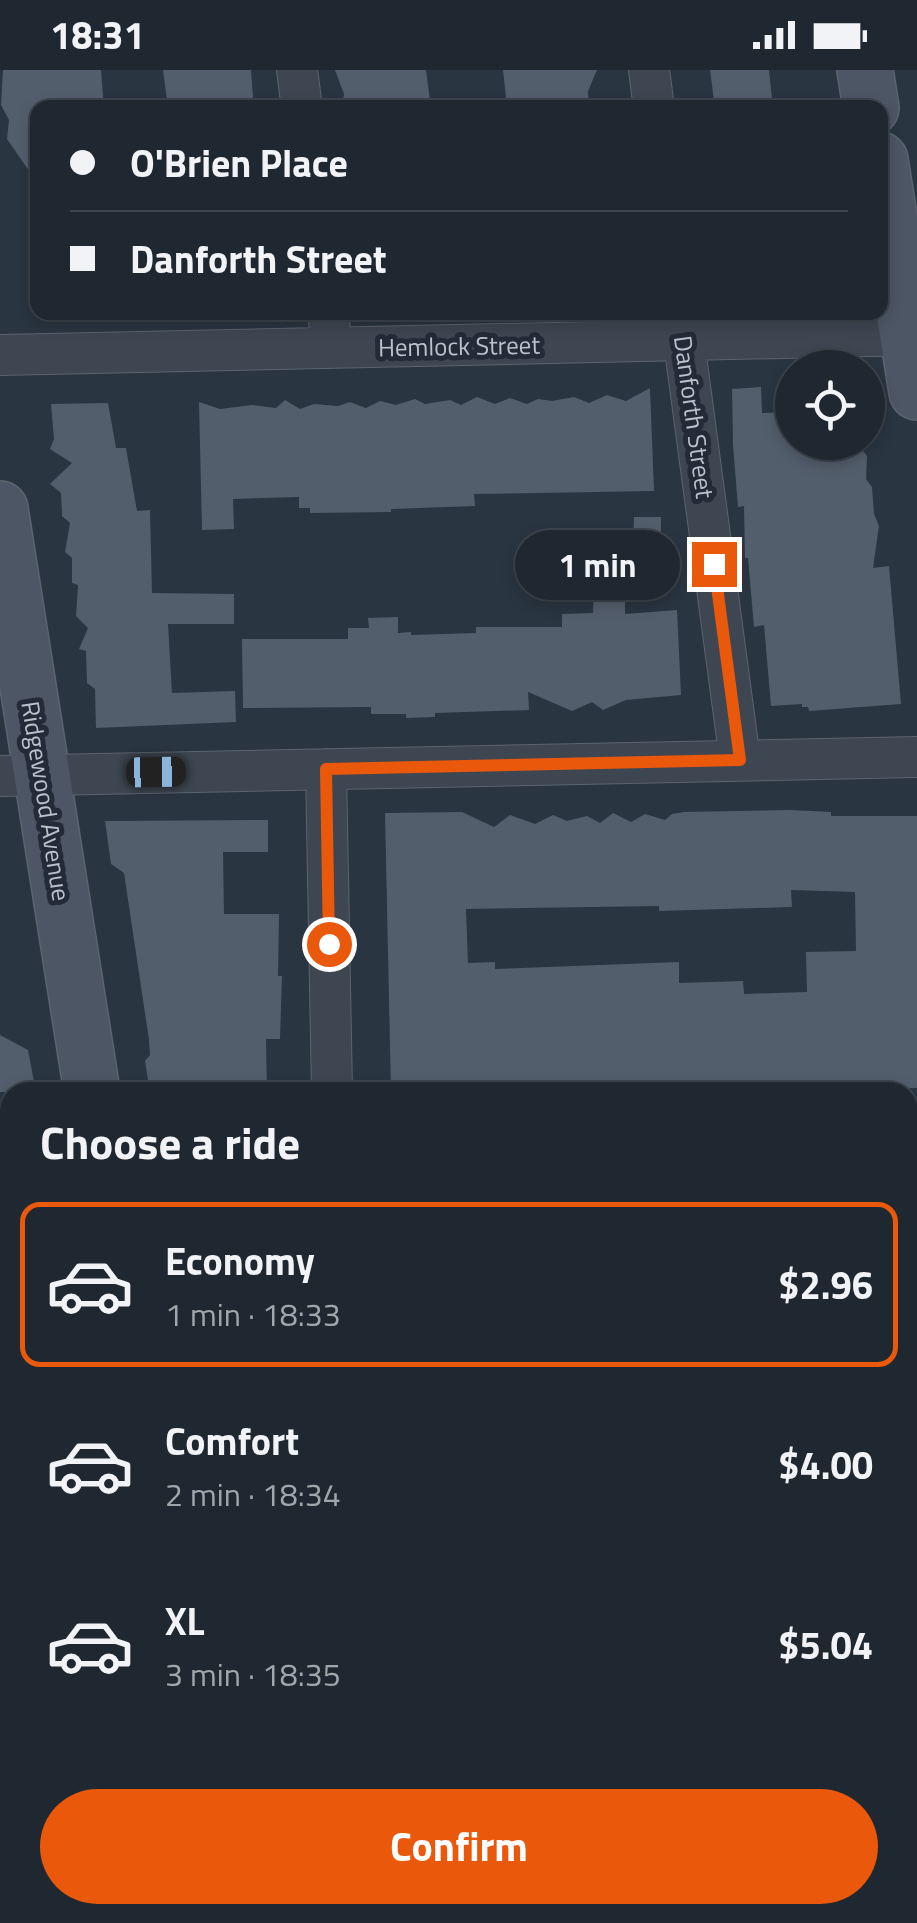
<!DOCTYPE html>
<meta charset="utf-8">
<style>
:root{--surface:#1f2831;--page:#2c343d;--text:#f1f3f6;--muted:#a1a6ab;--line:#3c444d;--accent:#ea580c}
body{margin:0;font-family:"Titillium Web",sans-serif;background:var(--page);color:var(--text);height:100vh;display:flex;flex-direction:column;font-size:38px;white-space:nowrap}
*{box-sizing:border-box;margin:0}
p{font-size:32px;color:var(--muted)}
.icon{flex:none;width:55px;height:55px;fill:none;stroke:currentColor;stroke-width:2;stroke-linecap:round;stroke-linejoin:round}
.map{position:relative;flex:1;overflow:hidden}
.panel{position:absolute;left:0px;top:1012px;width:918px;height:842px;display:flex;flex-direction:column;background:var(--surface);border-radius:30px 30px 0 0;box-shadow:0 5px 15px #0003,0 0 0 2px var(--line)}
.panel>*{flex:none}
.banner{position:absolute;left:30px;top:30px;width:858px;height:220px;border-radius:20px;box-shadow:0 5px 15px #0003,0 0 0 2px var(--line);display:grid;align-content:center;height:220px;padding:0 40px;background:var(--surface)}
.controls{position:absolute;left:775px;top:280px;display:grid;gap:20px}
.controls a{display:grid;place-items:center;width:110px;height:110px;border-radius:50%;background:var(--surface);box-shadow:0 5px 15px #0003,0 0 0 2px var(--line);font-size:50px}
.end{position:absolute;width:45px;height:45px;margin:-22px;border:12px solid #ea580c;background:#fff;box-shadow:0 0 0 5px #fff}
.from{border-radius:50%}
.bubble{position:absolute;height:70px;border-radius:35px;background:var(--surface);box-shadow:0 5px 15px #0003,0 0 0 2px var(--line);font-size:32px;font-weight:700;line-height:70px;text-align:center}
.car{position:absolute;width:30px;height:60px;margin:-30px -15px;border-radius:12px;box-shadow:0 0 8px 2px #0007;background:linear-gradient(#222 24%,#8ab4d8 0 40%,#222 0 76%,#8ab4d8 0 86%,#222 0)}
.banner b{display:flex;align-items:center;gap:35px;height:95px;font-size:38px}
.banner b+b{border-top:2px solid var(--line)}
.banner i{width:25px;height:25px;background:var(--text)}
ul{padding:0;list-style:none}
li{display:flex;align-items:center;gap:30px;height:165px;margin:0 20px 15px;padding:0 20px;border:5px solid transparent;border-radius:20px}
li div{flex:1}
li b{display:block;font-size:38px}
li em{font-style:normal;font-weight:700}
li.active{border-color:var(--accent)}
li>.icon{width:90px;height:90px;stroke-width:1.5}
h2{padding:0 40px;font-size:45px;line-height:120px}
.button{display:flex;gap:20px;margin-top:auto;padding:20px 40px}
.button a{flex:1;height:115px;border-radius:60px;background:var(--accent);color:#fff;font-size:40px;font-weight:700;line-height:115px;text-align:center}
.status{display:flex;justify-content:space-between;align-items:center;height:70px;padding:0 50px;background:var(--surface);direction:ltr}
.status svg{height:28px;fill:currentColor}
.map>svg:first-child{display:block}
.building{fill:#535e6c;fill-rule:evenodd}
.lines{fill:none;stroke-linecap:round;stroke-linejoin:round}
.street-casing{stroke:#5b646f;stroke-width:42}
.secondary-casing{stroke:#5b646f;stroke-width:58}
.street{stroke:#3d4651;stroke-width:40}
.secondary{stroke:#4c5664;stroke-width:55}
.route{stroke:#ea580c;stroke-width:12}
.labels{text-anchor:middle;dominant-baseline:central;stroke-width:10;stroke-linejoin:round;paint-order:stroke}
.street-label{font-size:25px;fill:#bac2cb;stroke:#222b37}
</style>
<div class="status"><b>18:31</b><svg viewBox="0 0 49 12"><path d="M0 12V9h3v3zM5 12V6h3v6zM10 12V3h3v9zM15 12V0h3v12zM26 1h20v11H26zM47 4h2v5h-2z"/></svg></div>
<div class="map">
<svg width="917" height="1853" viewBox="0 0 917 1853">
<rect width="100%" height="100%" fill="#293541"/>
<path class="building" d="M 3,0 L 101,0 L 104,38 L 38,38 L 38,114 L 7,69 L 9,50 L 1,35 Z
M 163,0 L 251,0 L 253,27 L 247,38 L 168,38 Z
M 335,0 L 426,0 L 431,38 L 342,38 L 344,24 Z
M 503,0 L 597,0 L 588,21 L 589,38 L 507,38 Z
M 710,0 L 769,0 L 773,38 L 715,38 Z
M 761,317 L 762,343 L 792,342 L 792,372 L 856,372 L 867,386 L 866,409 L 872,417 L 874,444 L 879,456 L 873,498 L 889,496 L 901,634 L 809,641 L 808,637 L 802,637 L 802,634 L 771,636 L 764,555 L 754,557 L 748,488 L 745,488 L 744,436 L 738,437 L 733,375 L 732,319 Z
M 650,318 L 654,421 L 474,424 L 475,436 L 391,439 L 391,442 L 310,443 L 310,438 L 299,438 L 299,427 L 233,429 L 234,459 L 202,460 L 199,332 L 220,339 L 252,335 L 276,338 L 285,330 L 300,339 L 314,334 L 338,336 L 350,332 L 366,338 L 380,331 L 396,335 L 415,329 L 425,334 L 450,330 L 461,335 L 477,327 L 495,334 L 510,328 L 527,334 L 538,329 L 552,331 L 574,327 L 589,333 L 607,325 L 626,331 Z
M 108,333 L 116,378 L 126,378 L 137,441 L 150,440 L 152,523 L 234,524 L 234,554 L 168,554 L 172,623 L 235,621 L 236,652 L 96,658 L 95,619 L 87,613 L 86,581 L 79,579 L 88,558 L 76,546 L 78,515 L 72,513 L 72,488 L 65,482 L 70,453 L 62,446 L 61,423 L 50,414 L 72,393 L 50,379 L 54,369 L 51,334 Z
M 634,447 L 661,447 L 661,480 L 633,480 Z
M 595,482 L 625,482 L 625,544 L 677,540 L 681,625 L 626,630 L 603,640 L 592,632 L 572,641 L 528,622 L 529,640 L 435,643 L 435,647 L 406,648 L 406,644 L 371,644 L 371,637 L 243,638 L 242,569 L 348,569 L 348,558 L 369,558 L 368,548 L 398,547 L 398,563 L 411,562 L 411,565 L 476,563 L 476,557 L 562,557 L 562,544 L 593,543 Z
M 789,740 L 831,742 L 831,746 L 917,746 L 917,1018 L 808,1022 L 808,1017 L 391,1022 L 385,743 L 462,742 L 494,757 L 510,745 L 535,754 L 553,745 L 567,751 L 587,746 L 600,753 L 613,743 L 631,752 L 645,744 L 665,750 L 672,744 L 684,742 ZM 791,820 L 855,822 L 856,881 L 806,882 L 807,922 L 744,924 L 743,911 L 679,913 L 679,892 L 495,899 L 495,892 L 468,893 L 466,839 L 659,836 L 659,841 L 792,837 Z
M 268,750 L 268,782 L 223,782 L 224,844 L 279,844 L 278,906 L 282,906 L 280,969 L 266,969 L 267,1022 L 150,1022 L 145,991 L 150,985 L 149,970 L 124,803 L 111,794 L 105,751 Z
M 0,965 L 28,980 L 36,1022 L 0,1022 Z"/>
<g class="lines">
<g class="street-casing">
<path id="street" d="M 297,0 L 302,38
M 649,0 L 654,38
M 328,242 L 332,278
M 680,242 L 740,690
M 0,285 L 917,265
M 326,699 L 332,1022
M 0,706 L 917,687
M 908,1060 L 917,1059
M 0,1080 L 10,1080
M 908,1445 L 917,1445
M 0,1464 L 10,1464
M 349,1845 L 349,1853"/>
</g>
<g class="secondary-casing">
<path id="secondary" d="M 865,0 L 871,38
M 880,90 L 917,322
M 0,439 L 92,1022
M 224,1845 L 225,1853"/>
</g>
<use href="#street" class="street"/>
<use href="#secondary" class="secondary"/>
</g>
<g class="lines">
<path class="route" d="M 329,874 L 326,699 L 740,690 L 714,494"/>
</g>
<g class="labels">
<g class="street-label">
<text transform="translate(459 276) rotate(-1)">Hemlock Street</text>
<text transform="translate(694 347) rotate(82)">Danforth Street</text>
<text transform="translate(46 731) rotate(81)">Ridgewood Avenue</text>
</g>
</g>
</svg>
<div class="controls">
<a><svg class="icon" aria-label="locate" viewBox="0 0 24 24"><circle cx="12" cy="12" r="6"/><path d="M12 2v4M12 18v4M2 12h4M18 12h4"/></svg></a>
</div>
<i class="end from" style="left:329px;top:874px"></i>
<i class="end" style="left:714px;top:494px"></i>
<div class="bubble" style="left:515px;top:460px;width:165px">1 min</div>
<i class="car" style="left:156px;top:702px;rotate:89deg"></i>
<div class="banner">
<b><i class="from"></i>O'Brien Place</b>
<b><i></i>Danforth Street</b>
</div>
<section class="panel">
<h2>Choose a ride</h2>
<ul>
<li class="active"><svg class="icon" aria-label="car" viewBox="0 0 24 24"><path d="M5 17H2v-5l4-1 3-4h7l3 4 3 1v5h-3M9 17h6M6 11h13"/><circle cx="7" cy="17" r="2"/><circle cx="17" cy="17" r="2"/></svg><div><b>Economy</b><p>1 min · 18:33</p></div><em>$2.96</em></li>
<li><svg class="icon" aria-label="car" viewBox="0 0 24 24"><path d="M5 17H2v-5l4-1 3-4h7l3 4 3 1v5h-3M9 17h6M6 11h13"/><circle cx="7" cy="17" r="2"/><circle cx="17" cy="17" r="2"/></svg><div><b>Comfort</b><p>2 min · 18:34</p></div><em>$4.00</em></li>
<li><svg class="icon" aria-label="car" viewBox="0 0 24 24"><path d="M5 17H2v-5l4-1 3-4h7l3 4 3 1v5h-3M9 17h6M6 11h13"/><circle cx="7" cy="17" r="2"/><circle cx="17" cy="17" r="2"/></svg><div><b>XL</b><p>3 min · 18:35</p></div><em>$5.04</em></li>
</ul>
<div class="button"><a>Confirm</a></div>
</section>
</div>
